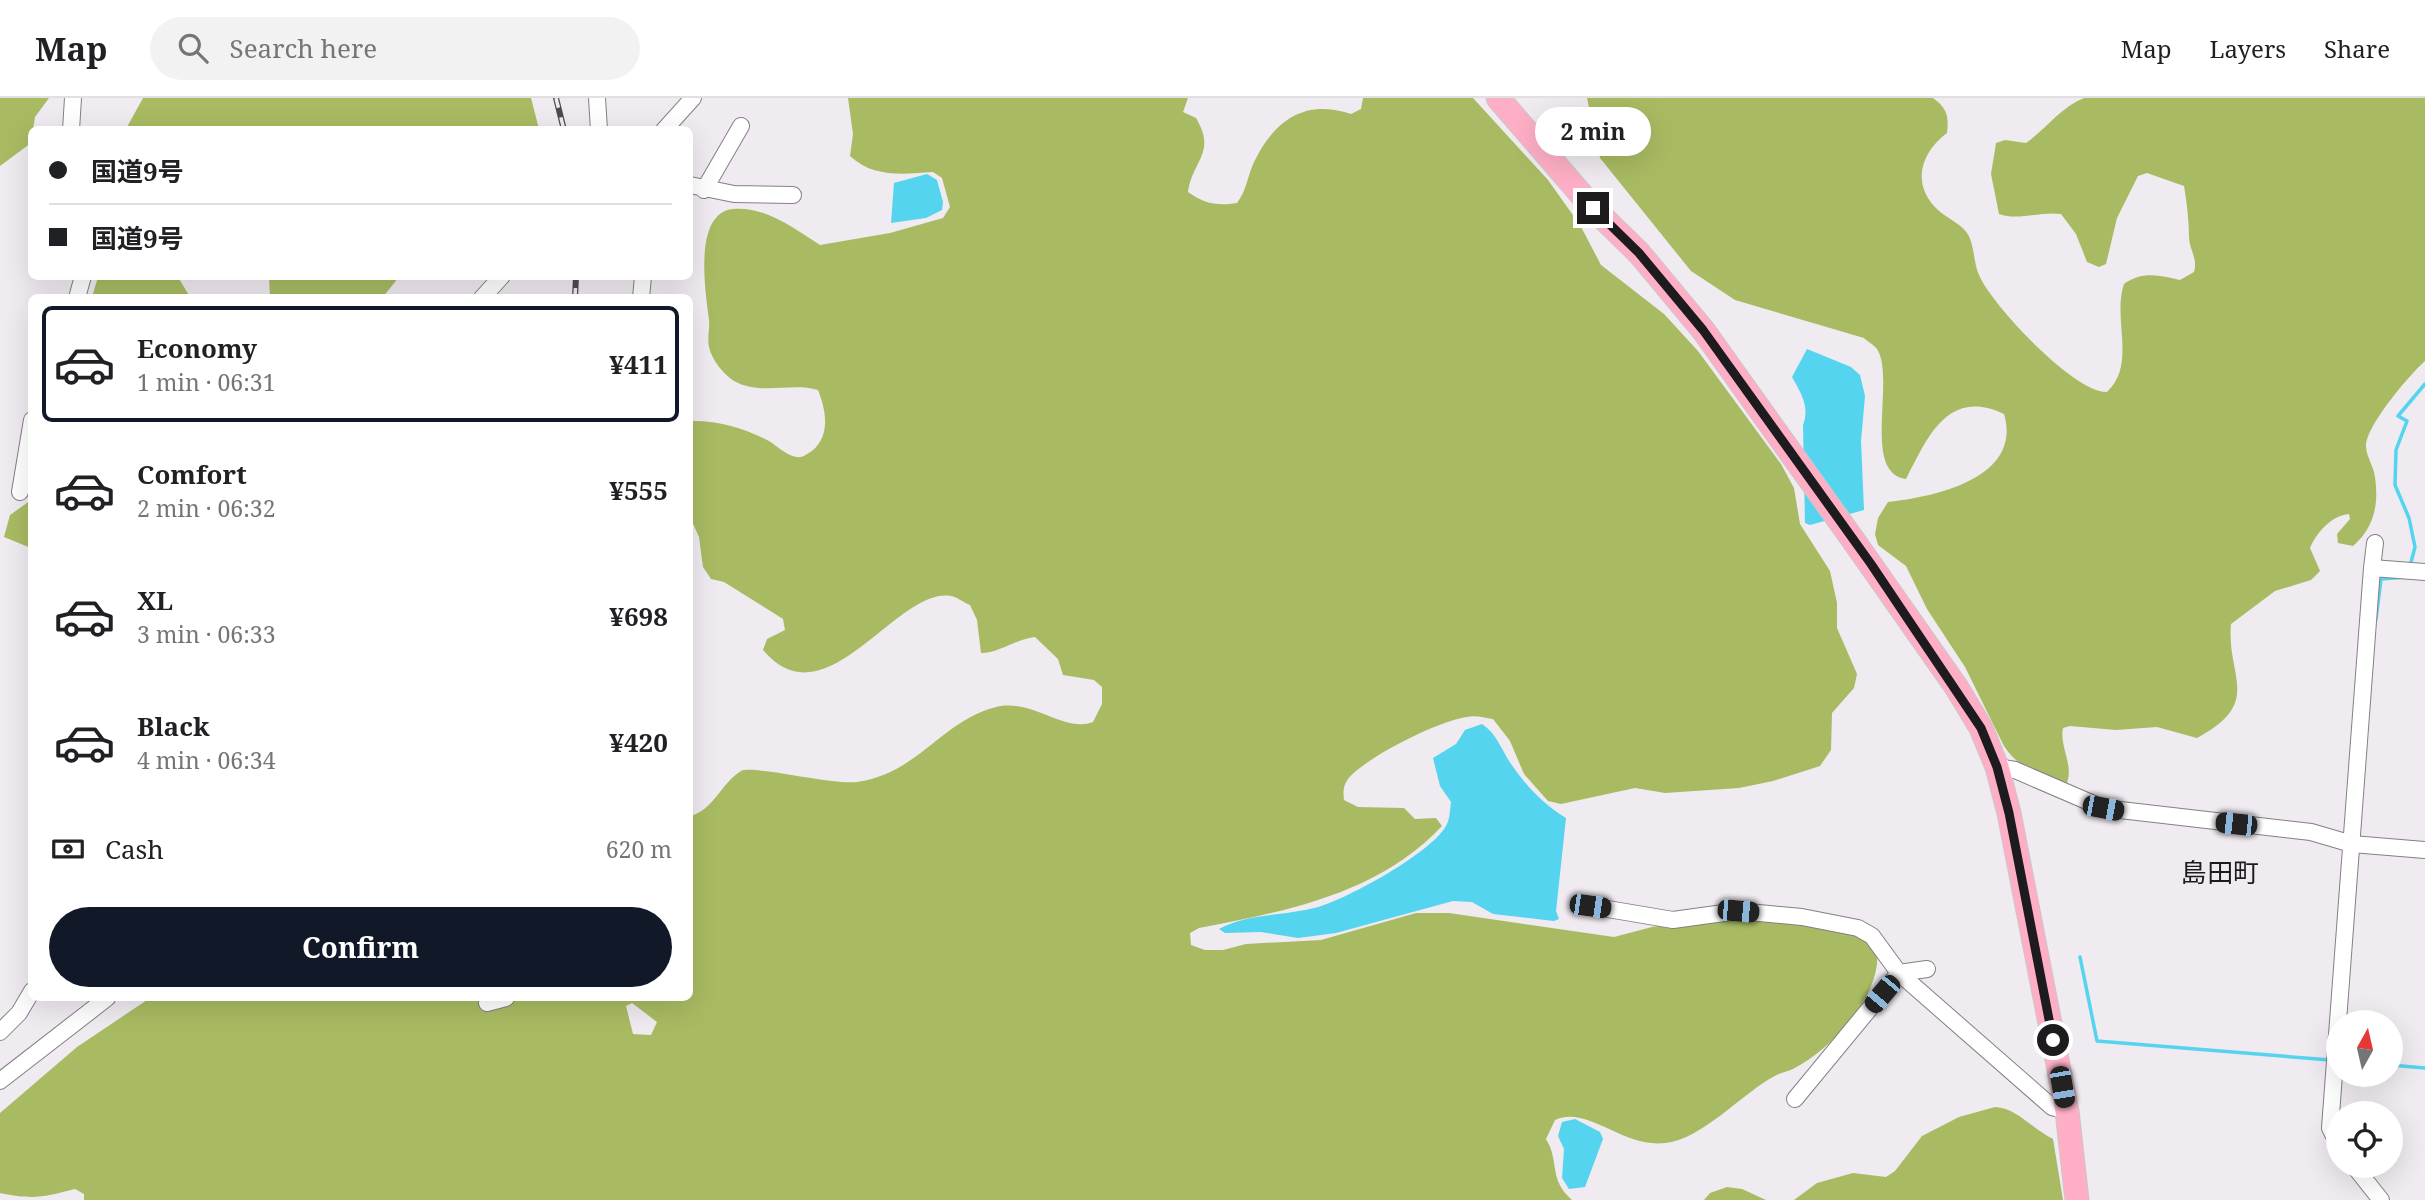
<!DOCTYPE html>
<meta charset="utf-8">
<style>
:root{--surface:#fff;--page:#f2f2f2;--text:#202124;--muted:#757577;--line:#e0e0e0;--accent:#111827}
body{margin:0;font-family:"Noto Serif","Noto Sans JP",serif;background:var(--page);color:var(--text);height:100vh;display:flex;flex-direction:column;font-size:26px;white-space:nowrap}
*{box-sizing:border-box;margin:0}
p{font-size:23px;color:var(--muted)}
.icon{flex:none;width:38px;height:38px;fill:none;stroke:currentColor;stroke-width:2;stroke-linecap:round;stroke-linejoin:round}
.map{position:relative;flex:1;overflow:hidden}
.sheet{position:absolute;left:28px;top:196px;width:665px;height:707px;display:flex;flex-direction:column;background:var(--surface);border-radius:10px;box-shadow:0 7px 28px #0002}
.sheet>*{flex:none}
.hud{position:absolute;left:28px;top:28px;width:665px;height:154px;border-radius:10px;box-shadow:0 7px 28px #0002;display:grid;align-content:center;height:154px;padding:0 21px;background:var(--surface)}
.needle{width:46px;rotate:8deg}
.buttons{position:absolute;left:2326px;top:912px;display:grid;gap:14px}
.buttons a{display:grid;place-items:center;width:77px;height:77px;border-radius:50%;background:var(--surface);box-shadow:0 7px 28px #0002;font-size:35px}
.end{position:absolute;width:32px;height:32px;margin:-16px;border:9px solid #1d1b1d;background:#fff;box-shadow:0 0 0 4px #fff}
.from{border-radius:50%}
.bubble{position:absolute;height:49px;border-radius:24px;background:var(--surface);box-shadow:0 7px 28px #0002;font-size:23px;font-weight:700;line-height:49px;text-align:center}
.car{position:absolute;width:21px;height:42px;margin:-21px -10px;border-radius:9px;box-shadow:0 0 5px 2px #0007;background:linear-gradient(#222 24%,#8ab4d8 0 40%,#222 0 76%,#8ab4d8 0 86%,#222 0)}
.hud b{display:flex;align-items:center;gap:24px;height:66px;font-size:26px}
.hud b+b{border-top:2px solid var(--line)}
.hud i{width:18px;height:18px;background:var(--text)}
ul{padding:12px 0 0;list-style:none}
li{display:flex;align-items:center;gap:21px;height:116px;margin:0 14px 10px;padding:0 7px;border:4px solid transparent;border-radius:10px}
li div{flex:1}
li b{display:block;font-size:26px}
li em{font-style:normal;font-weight:700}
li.on{border-color:var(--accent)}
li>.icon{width:63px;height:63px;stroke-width:1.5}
.pay{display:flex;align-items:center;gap:18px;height:77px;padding:0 21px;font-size:26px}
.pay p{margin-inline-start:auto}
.cta{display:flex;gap:14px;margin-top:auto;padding:14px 21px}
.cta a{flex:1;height:80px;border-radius:42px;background:var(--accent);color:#fff;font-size:28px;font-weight:700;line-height:80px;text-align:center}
header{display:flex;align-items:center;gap:42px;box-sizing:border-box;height:98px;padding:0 35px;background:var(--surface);border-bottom:2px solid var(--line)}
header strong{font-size:33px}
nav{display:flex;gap:38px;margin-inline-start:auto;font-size:24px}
.search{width:490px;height:63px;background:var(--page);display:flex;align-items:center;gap:18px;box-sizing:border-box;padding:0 24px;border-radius:38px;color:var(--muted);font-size:26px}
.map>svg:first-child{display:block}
.forest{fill:#a8bb62;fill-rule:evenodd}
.water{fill:#54d4ee}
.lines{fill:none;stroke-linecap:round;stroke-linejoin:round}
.stream{stroke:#54d4ee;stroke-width:3.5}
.minor-casing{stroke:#857f86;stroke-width:18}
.highway-casing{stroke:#c9c8c9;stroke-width:25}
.minor{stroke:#fff;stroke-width:16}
.highway{stroke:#feafc5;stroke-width:23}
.rail-casing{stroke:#4e4b4f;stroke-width:6}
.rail{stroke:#f0eaf1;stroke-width:3.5;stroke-dasharray:10;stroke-linecap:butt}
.route{stroke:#1d1b1d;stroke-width:9}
.labels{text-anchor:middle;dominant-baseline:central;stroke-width:7;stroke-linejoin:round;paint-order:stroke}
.quarter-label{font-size:26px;fill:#1d1b1d;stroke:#f0eaf1}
</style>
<header>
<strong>Map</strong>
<div class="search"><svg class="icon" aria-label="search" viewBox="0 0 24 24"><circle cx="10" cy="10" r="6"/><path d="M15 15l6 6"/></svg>Search here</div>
<nav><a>Map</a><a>Layers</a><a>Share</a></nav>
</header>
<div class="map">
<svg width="2425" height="1102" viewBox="0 0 2425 1102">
<rect width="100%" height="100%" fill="#f0eaf1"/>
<path class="forest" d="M 0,0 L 49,0 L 35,19 L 31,45 L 0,68 Z
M 143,0 L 531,0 L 539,31 L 126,31 Z
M 848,0 L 1188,0 L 1183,14 L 1196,20 C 1217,55 1192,63 1188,94 C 1205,106 1217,108 1237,105 C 1247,92 1247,79 1254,64 C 1274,23 1304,0 1351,16 L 1361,11 L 1363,0 L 1473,0 L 1548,82 L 1580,127 L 1601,167 L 1664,216 L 1698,253 L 1781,366 L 1794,390 L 1800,426 L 1830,473 L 1837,505 L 1837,530 L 1857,576 L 1854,590 L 1832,615 L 1831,652 L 1820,668 L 1773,683 L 1739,690 L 1665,695 L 1635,690 L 1561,706 L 1548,703 L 1524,676 L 1510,643 L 1493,621 C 1485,620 1475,617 1467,619 C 1438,623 1366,659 1348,681 C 1343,688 1343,694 1344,702 L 1358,709 L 1404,710 L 1415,721 L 1436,720 L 1442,728 C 1378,796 1287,813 1199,830 L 1190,835 L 1191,847 L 1205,852 L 1223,852 L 1246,846 L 1321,842 L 1416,815 L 1449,815 L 1614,839 L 1652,829 L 1715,819 L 1845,830 L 1876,846 C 1887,893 1832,951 1793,971 C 1786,974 1779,975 1773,979 C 1743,995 1701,1042 1665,1045 C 1622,1050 1588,1007 1555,1022 L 1546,1041 C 1560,1064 1548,1081 1572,1102 L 84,1102 L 84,1096 L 75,1091 C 43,1099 35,1102 0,1095 L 0,1015 L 77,949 L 150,900 L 494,900 L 506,905 L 527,900 L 690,900 L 690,718 C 713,713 721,685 741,673 C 753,667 832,687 857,684 C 919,675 941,623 996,609 C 1033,600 1063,635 1093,624 L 1102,606 L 1102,589 L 1094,582 L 1063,577 L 1058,561 L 1035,539 C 1016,541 999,555 981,555 L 977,522 L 970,507 C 965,505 957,499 951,498 C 896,489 826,627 763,552 L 767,541 L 785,532 L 783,521 L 724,484 L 711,481 L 703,469 L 699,439 L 690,419 L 690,323 C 717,322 745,330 769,343 C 777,348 787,358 797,359 C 803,360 807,356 812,353 C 831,337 826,312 818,292 C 791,284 761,298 734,283 C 723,276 712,262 709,249 C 707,240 710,231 709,222 C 706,197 692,115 733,111 C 766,108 794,131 820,147 L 890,135 L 943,120 L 950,109 L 942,80 L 933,74 C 904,76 873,80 850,58 L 853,36 ZM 632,905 L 657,924 L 651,937 L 633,936 L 626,908 Z
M 1587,0 L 1933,0 C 1947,10 1949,18 1947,35 C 1920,55 1911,87 1938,112 C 1948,121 1960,125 1967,135 C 1975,147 1973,164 1979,177 C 1991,206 2074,295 2107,294 C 2137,266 2112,220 2124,186 C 2141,173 2160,177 2180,182 L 2194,174 C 2198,161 2190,153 2189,140 C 2189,123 2187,106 2184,88 L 2147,75 L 2138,78 L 2117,120 L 2106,166 L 2099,169 L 2087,164 L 2076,136 L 2061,116 C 2040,113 2019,123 1999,116 L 1991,76 L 1996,45 L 2005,42 L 2026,45 C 2046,31 2061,9 2084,0 L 2425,0 L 2425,263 C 2410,276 2366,328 2366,348 C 2366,358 2374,369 2375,379 C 2379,407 2374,430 2353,448 L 2338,445 L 2337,436 L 2350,421 L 2349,416 C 2332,417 2316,435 2310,450 L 2320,473 L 2311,482 L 2275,493 L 2231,526 C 2226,579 2264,604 2197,640 L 2157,629 L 2116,632 L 2070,628 L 2063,630 C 2059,649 2075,668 2066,687 C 2043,677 2018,671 2004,648 L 1965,569 L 1927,511 L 1906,468 L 1878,447 L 1875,436 L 1878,420 L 1888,404 C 1935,399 2023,380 2004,316 C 1947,289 1927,341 1906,381 C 1861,375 1896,281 1877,251 C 1874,247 1867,243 1864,240 L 1735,202 L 1691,173 L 1600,60 Z
M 98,179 L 178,179 L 190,199 L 92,199 Z
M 269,179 L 269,178 L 399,179 L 382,200 L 270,199 Z
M 31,402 L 31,450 L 4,439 L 10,417 Z
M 1995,1009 C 2017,1010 2032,1031 2053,1041 L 2063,1102 L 1794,1102 L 1817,1085 L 1853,1075 L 1886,1079 L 1895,1073 L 1922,1038 L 1959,1019 Z
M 1727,1089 L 1742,1091 L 1766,1102 L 1704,1102 L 1710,1095 Z"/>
<path class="water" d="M 927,76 L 937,82 L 943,104 L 942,112 L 926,120 L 891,125 L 894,85 Z
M 1807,251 L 1851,269 L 1860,277 L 1865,298 L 1861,343 L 1864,412 L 1810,427 L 1805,425 L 1803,327 C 1810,309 1801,295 1792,279 Z
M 1482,626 C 1497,636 1501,651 1511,666 C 1526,688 1544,707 1566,720 L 1556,813 L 1559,821 L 1554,823 L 1493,816 L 1472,804 L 1453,803 L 1336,835 L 1298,840 L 1261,834 L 1225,835 L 1219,831 C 1248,815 1286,818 1318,809 C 1347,801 1435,753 1447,726 C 1450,720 1450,711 1451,704 L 1440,688 L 1433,660 L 1456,646 L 1465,632 Z
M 1575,1021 L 1600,1034 L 1603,1041 L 1585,1089 L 1569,1091 L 1562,1080 L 1564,1051 L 1558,1038 L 1562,1024 Z"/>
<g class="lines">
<path class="stream" d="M 2410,468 L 2415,449 L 2409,420 L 2395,387 L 2396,352 L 2407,323 L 2398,318 L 2425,286
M 2376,521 L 2381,481 L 2408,479
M 2080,859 L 2097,943 L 2330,962
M 2390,967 L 2425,970"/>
<g class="minor-casing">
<path id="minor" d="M 597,0 L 599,32
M 71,32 L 73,0
M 664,32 L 693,0
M 690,87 L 734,96 L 793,97
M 704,92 L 741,28
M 77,200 L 83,178
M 482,200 L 502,178
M 641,200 L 643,178
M 20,394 L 32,322
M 2372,470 L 2375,445
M 1997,669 L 2015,672 L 2103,710 L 2311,734 L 2352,746 L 2425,752
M 1590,808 L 1673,822 L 1738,813 L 1802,819 L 1858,830 L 1872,838 L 1899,875 L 2052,1009 L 2067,1013
M 487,905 L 506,900
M 0,934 L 19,915 L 32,893
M 0,983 L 107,900
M 1795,1001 L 1899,875 L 1927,871
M 2338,1046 L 2330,1030 L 2372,470 L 2425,474
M 2354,1068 L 2381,1102"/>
</g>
<g class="highway-casing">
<path id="highway" d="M 1498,0 L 1593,110 L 1639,155 L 1703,232 L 1856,446 L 1957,590 L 1981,630 L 1997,669 L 2009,715 L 2067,1013 L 2077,1102"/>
</g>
<use href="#minor" class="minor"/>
<use href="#highway" class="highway"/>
<g class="rail-casing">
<path id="rail" d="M 556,0 L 564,32
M 575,200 L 576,178"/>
</g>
<use href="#rail" class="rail"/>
</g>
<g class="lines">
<path class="route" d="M 1593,110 L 1639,155 L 1703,232 L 1871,466 L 1981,630 L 1997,669 L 2009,715 L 2053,942"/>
</g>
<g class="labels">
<g class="quarter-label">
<text x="2220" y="774">島田町</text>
</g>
</g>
</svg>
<div class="buttons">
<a><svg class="needle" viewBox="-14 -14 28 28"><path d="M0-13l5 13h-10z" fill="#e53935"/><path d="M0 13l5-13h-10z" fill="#757577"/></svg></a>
<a><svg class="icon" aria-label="locate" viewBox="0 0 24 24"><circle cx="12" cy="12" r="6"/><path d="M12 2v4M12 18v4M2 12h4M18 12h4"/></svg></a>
</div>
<i class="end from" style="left:2053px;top:942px"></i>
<i class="end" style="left:1593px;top:110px"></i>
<div class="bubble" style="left:1535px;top:9px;width:116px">2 min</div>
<i class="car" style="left:2103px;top:710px;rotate:101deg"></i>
<i class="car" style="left:2236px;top:726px;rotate:276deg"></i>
<i class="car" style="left:1590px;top:808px;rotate:98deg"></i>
<i class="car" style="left:1738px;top:813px;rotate:95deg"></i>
<i class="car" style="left:1882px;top:896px;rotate:220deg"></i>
<i class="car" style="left:2062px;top:989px;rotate:170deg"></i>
<div class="hud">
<b><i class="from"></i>国道9号</b>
<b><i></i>国道9号</b>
</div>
<section class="sheet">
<ul>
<li class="on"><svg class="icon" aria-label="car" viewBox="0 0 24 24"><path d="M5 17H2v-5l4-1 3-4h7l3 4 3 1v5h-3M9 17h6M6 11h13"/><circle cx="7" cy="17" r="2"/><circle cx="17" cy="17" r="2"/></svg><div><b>Economy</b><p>1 min · 06:31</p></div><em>¥411</em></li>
<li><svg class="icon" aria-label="car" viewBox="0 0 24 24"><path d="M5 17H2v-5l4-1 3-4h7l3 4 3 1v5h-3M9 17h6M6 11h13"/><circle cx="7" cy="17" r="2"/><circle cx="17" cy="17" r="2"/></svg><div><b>Comfort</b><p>2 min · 06:32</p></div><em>¥555</em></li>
<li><svg class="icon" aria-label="car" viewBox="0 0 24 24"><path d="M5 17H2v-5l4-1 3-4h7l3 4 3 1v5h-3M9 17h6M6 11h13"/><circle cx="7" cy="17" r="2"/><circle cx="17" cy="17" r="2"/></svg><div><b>XL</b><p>3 min · 06:33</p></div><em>¥698</em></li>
<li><svg class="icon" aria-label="car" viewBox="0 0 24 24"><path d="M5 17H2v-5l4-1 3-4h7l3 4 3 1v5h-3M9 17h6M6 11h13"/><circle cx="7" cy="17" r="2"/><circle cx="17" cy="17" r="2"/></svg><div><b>Black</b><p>4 min · 06:34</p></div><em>¥420</em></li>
</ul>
<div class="pay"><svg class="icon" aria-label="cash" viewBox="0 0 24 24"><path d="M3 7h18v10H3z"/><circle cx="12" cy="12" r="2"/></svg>Cash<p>620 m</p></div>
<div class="cta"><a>Confirm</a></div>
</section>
</div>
